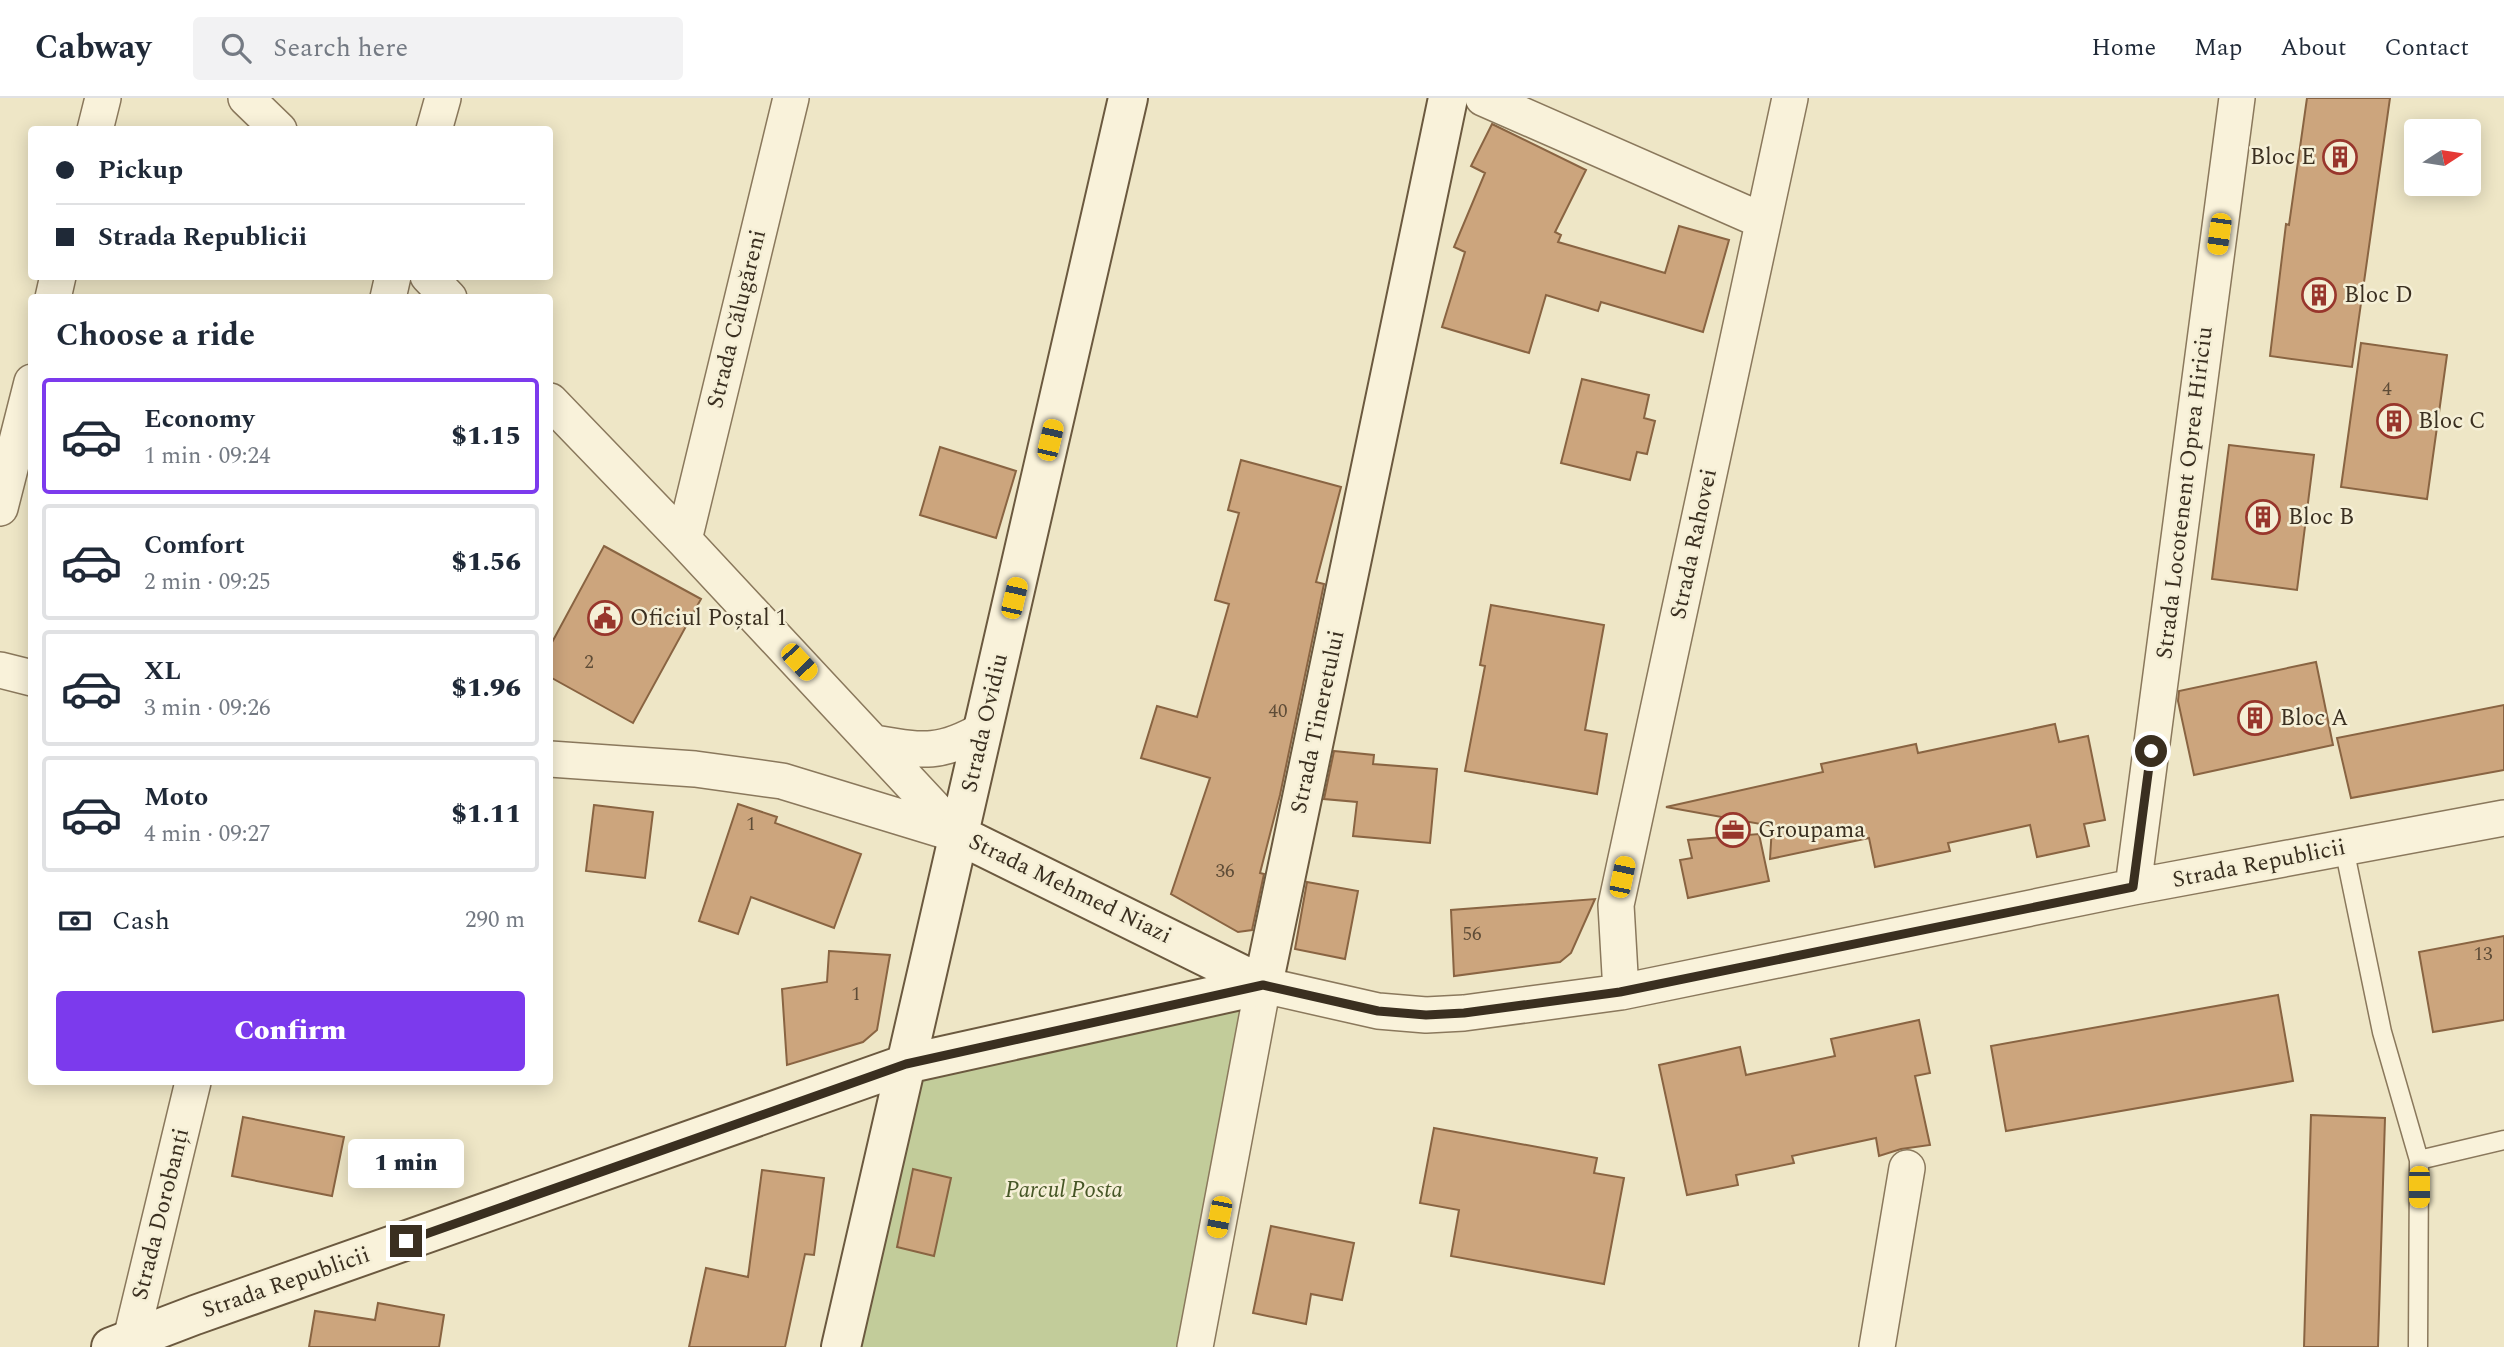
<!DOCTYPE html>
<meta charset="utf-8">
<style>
:root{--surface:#fff;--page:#f2f2f3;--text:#1f2937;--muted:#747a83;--line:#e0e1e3;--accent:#7c3aed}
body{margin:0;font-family:Spectral,serif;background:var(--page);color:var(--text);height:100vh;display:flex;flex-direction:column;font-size:26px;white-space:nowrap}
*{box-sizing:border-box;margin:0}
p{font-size:23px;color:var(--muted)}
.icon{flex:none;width:38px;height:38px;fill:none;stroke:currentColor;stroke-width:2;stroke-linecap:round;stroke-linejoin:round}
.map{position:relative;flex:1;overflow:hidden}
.side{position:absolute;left:28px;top:196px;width:525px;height:791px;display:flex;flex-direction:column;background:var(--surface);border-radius:7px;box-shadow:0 4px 18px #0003}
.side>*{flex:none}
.banner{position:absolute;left:28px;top:28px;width:525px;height:154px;border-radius:7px;box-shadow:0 4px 18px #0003;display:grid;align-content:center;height:154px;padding:0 28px;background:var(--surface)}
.needle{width:46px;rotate:78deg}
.controls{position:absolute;left:2404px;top:21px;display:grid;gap:14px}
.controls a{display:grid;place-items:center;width:77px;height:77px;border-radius:7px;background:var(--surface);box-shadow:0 4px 18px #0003;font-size:35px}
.end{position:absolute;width:32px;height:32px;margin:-16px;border:9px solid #3a2f20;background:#fff;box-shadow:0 0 0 4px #fff}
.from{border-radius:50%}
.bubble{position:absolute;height:49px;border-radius:7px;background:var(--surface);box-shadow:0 4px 18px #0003;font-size:23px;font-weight:800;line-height:49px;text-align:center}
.car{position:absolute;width:21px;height:42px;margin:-21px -10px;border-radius:9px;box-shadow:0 0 5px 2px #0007;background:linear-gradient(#f5c518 24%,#345 0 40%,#f5c518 0 76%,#345 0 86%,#f5c518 0)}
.banner b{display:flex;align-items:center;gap:24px;height:66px;font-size:26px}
.banner b+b{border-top:2px solid var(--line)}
.banner i{width:18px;height:18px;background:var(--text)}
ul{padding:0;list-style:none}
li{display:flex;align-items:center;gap:21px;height:116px;margin:0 14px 10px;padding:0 14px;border:4px solid var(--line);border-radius:7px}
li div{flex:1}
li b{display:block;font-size:26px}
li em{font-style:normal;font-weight:800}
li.current{border-color:var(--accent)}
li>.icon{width:63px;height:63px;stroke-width:1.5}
h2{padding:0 28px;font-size:32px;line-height:84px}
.pay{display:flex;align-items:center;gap:18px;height:77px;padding:0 28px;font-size:26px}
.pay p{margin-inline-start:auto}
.primary-button{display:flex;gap:14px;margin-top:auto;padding:14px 28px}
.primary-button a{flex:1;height:80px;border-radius:7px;background:var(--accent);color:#fff;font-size:28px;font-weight:800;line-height:80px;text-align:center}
header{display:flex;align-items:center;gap:42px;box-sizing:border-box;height:98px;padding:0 35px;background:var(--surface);border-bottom:2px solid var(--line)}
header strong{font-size:33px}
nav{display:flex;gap:38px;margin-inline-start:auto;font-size:24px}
.search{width:490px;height:63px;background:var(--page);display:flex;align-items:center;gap:18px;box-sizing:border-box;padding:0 24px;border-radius:7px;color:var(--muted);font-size:26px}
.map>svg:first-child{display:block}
.green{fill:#c2cc9a}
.building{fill:#cca57d;stroke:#896442;stroke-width:2}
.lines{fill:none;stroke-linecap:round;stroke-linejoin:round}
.service-casing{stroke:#8a785c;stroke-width:21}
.minor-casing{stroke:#8a785c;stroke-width:38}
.secondary-casing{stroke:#6b593f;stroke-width:42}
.service{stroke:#f9f2da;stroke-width:18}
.minor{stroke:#f9f2da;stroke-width:35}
.secondary{stroke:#f9f2da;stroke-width:38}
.route{stroke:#3a2f20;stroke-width:9}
.labels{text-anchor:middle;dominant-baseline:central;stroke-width:5;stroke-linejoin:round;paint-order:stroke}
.number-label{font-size:19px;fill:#5e4c37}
.poi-label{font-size:23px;fill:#3a2f20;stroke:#f5efd6;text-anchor:start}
.street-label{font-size:23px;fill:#3a2f20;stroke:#f5efd6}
.park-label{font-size:23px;font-style:italic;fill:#465626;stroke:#f5efd6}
</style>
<header>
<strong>Cabway</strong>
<div class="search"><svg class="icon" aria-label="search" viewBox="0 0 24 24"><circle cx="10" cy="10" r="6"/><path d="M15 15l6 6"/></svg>Search here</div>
<nav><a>Home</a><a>Map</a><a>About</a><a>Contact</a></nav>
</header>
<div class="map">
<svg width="2504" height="1249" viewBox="0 0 2504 1249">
<rect width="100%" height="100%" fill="#eee6c6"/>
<path class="green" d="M 1263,887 L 1195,1249 L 841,1249 L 906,966 Z"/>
<path class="building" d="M 2307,0 L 2390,0 L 2352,269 L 2270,258 L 2286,126 L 2289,127 Z
M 1492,26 L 1586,72 L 1555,134 L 1561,137 L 1558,144 L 1665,175 L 1679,128 L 1729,142 L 1703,234 L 1601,204 L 1598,213 L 1546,197 L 1529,255 L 1442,229 L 1465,154 L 1454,149 L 1485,75 L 1471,68 Z
M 2361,245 L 2447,257 L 2427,401 L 2341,389 Z
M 1582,281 L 1649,297 L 1644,320 L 1655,323 L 1647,356 L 1637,354 L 1630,382 L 1561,365 Z
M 2229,347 L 2314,357 L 2297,492 L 2212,481 Z
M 940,349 L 1016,373 L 996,440 L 920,417 Z
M 1241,362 L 1341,389 L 1316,484 L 1324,486 L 1280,697 L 1260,775 L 1264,776 L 1252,832 L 1238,834 L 1171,796 L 1210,680 L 1141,660 L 1157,608 L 1197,619 L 1229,506 L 1215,502 L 1239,415 L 1228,412 Z
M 604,448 L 701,501 L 633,625 L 550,579 L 550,548 Z
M 1491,507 L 1604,527 L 1585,632 L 1607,636 L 1597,696 L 1465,673 L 1485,568 L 1480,567 Z
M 2316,564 L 2333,647 L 2194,677 L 2178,603 L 2179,593 Z
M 2504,607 L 2504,672 L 2351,700 L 2337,640 Z
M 2055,626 L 2059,644 L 2088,638 L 2105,722 L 2084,726 L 2089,748 L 2037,759 L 2030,727 L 1948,745 L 1950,753 L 1875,769 L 1869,740 L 1770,761 L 1772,728 L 1666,709 L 1823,674 L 1821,666 L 1916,646 L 1918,655 Z
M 1334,653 L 1374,657 L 1373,666 L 1437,671 L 1430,745 L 1353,738 L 1357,704 L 1324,701 Z
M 738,706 L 777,719 L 775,725 L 861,756 L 834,830 L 751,799 L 738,836 L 699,823 Z
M 594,707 L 653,714 L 645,780 L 586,773 Z
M 1759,736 L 1769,783 L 1688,800 L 1680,762 L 1692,760 L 1688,742 Z
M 1307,784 L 1358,793 L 1345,861 L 1295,851 Z
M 1595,801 L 1571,855 L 1560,864 L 1454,878 L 1451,812 Z
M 2504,838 L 2504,922 L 2433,934 L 2419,854 Z
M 829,853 L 890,857 L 877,932 L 863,944 L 787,967 L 782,891 L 827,884 Z
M 2278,897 L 2293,983 L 2006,1033 L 1991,948 Z
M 1919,922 L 1930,975 L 1915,978 L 1930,1047 L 1901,1051 L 1879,1058 L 1876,1040 L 1792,1058 L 1794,1065 L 1736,1077 L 1738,1087 L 1687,1097 L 1659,967 L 1740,949 L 1746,977 L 1835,958 L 1831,941 Z
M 2311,1017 L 2385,1020 L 2378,1249 L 2304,1249 Z
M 243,1019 L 344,1039 L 332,1098 L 232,1078 Z
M 1434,1030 L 1597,1060 L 1594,1075 L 1624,1080 L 1604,1186 L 1451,1158 L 1459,1112 L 1420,1105 Z
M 913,1071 L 951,1080 L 934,1158 L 897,1149 Z
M 762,1072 L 824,1080 L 814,1157 L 805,1156 L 785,1249 L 689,1249 L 706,1170 L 748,1179 Z
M 1271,1128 L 1354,1145 L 1342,1202 L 1311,1196 L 1306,1226 L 1253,1215 Z
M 378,1205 L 444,1217 L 439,1249 L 309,1249 L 315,1213 L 375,1222 Z"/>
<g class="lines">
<g class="service-casing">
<path id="service" d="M 2344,750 L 2382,934 L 2419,1062 L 2418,1249
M 2419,1062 L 2504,1042"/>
</g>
<g class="minor-casing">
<path id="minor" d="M 246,0 L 279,32
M 1483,0 L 1763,123
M 95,32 L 103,0
M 434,32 L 443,0
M 428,178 L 449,200
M 53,200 L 58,178
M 388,200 L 393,178
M 550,303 L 684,442 L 959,737
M 0,410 L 32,284
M 684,442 L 791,0
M 0,572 L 32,580
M 875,645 C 922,653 940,657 983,632
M 550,661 L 695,671 L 782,683 L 959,737
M 2133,789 L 2237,0
M 1621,894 L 1616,807 L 1790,0
M 129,1249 L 193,984
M 1195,1249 L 1263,887 L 1378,913 L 1426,917 L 1464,915 L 1621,894 L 2133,789 L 2504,720
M 1877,1249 L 1907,1070"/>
</g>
<g class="secondary-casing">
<path id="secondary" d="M 959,737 L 1263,887
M 1263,887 L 1448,0
M 111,1249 L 195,1217 L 906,966 L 1263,887
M 841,1249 L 1128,0"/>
</g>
<use href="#service" class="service"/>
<use href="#minor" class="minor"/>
<use href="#secondary" class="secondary"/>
</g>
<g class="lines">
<path class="route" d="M 406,1143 L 906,966 L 1263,887 L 1378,913 L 1426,917 L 1464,915 L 1620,894 L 2133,789 L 2151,653"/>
</g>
<defs>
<g id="building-ring" transform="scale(1.75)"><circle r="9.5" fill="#f5efd6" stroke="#98362c" stroke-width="1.5"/><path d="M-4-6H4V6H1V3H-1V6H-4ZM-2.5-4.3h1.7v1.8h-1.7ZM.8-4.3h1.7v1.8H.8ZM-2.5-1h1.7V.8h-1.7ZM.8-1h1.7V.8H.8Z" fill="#98362c"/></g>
<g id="civic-ring" transform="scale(1.75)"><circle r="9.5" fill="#f5efd6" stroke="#98362c" stroke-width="1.5"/><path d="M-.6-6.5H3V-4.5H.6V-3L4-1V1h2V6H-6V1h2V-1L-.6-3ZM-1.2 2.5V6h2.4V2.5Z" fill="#98362c"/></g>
<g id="office-ring" transform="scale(1.75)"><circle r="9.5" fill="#f5efd6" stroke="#98362c" stroke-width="1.5"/><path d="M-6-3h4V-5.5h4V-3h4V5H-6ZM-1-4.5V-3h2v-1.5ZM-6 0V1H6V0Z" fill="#98362c"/></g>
</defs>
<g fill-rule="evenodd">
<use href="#building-ring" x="2340" y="59"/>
<use href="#building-ring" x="2319" y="197"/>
<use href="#building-ring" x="2394" y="323"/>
<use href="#building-ring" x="2263" y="419"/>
<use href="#civic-ring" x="605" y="520"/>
<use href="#building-ring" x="2255" y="620"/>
<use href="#office-ring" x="1733" y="732"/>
</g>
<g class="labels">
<g class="number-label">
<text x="2387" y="291">4</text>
<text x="589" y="564">2</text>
<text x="1278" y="613">40</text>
<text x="751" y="726">1</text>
<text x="1225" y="773">36</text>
<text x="1472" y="836">56</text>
<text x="2483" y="856">13</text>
<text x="856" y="896">1</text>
</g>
<g class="poi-label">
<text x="2316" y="59" text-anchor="end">Bloc E</text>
<text x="2344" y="197">Bloc D</text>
<text x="2418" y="323">Bloc C</text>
<text x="2288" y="419">Bloc B</text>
<text x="630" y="520">Oficiul Poștal 1</text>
<text x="2280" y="620">Bloc A</text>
<text x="1758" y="732">Groupama</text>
</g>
<g class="street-label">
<text transform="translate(737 221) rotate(-76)">Strada Călugăreni</text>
<text transform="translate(2185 395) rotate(-83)">Strada Locotenent Oprea Hiriciu</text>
<text transform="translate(1694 446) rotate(-78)">Strada Rahovei</text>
<text transform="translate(1318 624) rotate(-78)">Strada Tineretului</text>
<text transform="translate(985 625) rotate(-77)">Strada Ovidiu</text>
<text transform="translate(2259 766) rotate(-11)">Strada Republicii</text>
<text transform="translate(1070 791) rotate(26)">Strada Mehmed Niazi</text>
<text transform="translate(161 1116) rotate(-76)">Strada Dorobanți</text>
<text transform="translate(286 1185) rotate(-19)">Strada Republicii</text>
</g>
<g class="park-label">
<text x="1064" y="1092">Parcul Posta</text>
</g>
</g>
</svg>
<div class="controls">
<a><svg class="needle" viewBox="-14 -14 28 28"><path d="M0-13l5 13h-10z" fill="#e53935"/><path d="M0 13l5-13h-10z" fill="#747a83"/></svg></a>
</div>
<i class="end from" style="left:2151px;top:653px"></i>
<i class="end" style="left:406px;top:1143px"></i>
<div class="bubble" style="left:348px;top:1041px;width:116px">1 min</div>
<i class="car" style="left:2219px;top:136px;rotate:188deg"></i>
<i class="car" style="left:1050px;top:342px;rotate:13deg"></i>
<i class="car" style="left:1014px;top:500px;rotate:13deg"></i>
<i class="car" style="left:799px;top:564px;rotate:137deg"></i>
<i class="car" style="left:1622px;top:779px;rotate:12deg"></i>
<i class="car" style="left:2419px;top:1089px;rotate:180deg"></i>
<i class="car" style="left:1219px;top:1119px;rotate:191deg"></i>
<div class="banner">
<b><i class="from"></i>Pickup</b>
<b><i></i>Strada Republicii</b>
</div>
<section class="side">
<h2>Choose a ride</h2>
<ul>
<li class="current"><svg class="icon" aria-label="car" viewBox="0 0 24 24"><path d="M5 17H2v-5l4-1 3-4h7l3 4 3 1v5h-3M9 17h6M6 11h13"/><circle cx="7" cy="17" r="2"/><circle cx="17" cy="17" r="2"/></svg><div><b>Economy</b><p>1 min · 09:24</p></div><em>$1.15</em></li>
<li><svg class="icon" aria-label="car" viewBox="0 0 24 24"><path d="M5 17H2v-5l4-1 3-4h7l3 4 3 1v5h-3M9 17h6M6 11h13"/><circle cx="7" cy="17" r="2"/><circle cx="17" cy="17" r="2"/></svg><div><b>Comfort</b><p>2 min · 09:25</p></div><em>$1.56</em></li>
<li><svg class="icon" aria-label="car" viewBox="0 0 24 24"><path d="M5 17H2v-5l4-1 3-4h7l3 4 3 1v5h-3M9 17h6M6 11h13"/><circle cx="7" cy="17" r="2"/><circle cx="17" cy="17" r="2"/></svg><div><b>XL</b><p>3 min · 09:26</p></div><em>$1.96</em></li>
<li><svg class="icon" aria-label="car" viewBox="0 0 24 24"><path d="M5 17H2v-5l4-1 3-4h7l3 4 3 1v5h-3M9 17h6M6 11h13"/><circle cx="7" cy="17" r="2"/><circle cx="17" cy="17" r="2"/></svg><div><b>Moto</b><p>4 min · 09:27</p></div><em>$1.11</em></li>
</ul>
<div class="pay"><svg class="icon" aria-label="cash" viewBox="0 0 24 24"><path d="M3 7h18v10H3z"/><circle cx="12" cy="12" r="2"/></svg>Cash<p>290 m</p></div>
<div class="primary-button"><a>Confirm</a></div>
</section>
</div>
